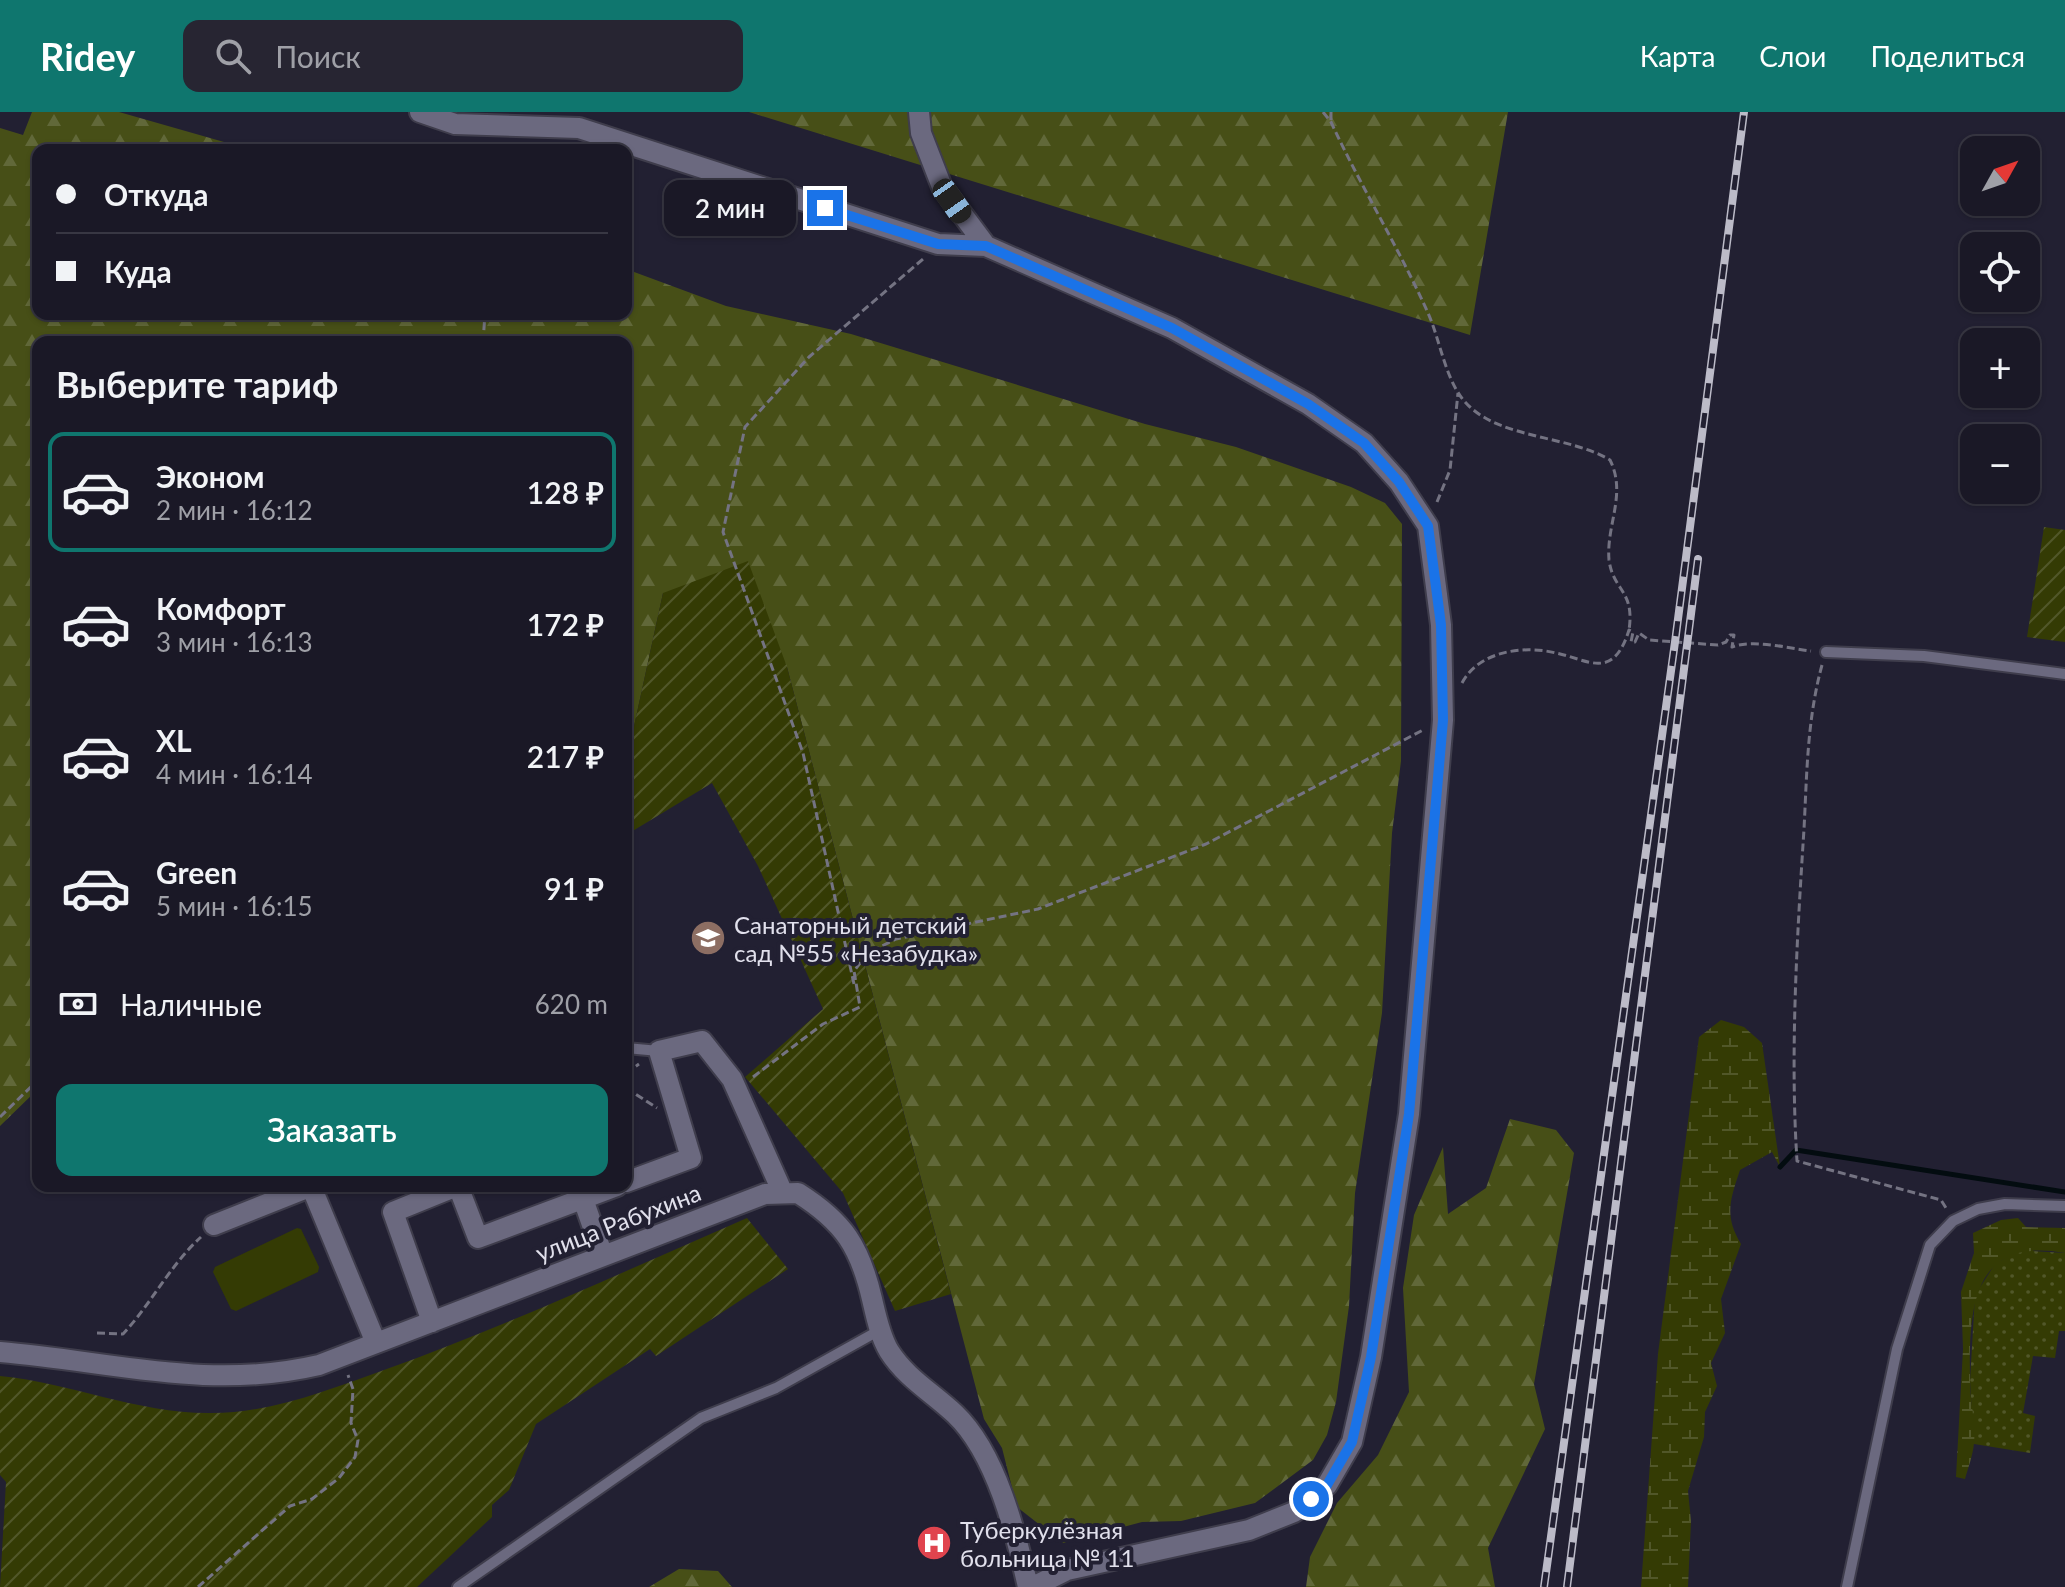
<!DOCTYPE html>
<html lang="ru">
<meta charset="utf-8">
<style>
:root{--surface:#1a1826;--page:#272532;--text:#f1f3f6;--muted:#9fa0a7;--line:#383743;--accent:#0f766e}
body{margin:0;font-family:Lato,sans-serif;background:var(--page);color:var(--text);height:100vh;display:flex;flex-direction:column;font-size:30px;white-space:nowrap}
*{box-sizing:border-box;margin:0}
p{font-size:26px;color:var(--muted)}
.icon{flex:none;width:44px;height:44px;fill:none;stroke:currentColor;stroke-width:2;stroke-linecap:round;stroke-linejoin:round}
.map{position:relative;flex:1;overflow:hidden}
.panel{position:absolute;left:32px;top:224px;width:600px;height:856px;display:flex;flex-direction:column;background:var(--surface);border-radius:16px;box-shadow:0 2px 6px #0004,0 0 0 2px var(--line)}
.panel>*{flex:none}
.top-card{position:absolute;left:32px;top:32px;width:600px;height:176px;border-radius:16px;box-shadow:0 2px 6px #0004,0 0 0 2px var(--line);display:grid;align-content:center;height:176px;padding:0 24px;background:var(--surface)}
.needle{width:52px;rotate:50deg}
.fabs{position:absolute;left:1960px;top:24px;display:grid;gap:16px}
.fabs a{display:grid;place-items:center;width:80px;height:80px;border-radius:16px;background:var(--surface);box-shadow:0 2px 6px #0004,0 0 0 2px var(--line);font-size:40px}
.end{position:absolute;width:36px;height:36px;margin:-18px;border:10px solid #1a73e8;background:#fff;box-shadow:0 0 0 4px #fff}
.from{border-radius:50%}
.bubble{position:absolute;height:56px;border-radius:16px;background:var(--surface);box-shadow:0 2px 6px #0004,0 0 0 2px var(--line);font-size:26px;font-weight:600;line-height:56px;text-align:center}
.car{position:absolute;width:24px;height:48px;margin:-24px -12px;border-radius:10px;box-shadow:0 0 6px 2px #0007;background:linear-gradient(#222 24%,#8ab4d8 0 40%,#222 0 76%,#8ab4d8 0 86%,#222 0)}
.top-card b{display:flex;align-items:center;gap:28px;height:76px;font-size:30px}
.top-card b+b{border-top:2px solid var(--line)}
.top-card i{width:20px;height:20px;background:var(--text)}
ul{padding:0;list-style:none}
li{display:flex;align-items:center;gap:24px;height:120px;margin:0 16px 12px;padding:0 8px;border:4px solid transparent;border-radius:16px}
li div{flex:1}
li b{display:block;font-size:30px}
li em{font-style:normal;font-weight:600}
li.active{border-color:var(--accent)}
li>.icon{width:72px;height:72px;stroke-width:1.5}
h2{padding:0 24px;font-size:36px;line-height:96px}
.pay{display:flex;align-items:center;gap:20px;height:88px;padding:0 24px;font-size:30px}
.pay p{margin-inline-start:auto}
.action{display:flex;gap:16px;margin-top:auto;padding:16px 24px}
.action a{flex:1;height:92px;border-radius:16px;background:var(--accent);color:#fff;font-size:32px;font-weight:600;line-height:92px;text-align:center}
header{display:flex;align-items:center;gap:48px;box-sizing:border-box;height:112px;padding:0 40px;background:var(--accent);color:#fff}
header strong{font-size:38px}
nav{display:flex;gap:44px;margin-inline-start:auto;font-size:28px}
.search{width:560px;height:72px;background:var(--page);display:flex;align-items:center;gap:20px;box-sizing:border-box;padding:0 28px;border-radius:16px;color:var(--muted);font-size:30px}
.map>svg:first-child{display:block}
.grass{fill:url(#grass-dots)}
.forest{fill:url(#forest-firs)}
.wetland{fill:url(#wetland-marsh)}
.garden{fill:url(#garden-furrows)}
.pitch{fill:#343b04}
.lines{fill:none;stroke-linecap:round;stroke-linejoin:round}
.stream{stroke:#030c10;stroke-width:5}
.lane-casing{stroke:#3f3d4c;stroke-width:14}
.street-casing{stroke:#3f3d4c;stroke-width:24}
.path{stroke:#747382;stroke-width:3;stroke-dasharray:8 4;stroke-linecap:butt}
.lane{stroke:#6b697f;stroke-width:10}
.street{stroke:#6b697f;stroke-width:20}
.rail-casing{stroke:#bcbbc8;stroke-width:8}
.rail{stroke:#222032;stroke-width:5;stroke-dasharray:15;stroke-linecap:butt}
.route{stroke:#1a73e8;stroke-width:10}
.labels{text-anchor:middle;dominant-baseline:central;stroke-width:8;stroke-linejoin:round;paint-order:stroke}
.poi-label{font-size:24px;fill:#e1e0ec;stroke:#222032;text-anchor:start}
.street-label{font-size:24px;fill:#e1e0ec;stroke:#222032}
</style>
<header>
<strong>Ridey</strong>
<div class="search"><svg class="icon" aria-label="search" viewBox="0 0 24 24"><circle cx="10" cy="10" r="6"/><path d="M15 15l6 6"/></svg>Поиск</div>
<nav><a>Карта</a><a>Слои</a><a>Поделиться</a></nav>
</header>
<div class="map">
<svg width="2065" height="1475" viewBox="0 0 2065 1475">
<defs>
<pattern id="grass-dots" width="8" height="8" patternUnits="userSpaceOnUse" patternTransform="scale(2)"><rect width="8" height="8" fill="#343b04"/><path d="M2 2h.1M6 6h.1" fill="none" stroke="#515729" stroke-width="1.8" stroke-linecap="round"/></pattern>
<pattern id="forest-firs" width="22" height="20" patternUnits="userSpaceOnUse" patternTransform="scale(2)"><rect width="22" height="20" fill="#474f17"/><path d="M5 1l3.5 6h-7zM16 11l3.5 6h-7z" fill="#616839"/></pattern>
<pattern id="wetland-marsh" width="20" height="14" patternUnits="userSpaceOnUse" patternTransform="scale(2)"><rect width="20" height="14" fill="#343b04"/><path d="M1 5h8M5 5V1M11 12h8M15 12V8" fill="none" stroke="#515729"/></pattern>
<pattern id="garden-furrows" width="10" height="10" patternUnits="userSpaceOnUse" patternTransform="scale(2)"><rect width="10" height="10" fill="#343b04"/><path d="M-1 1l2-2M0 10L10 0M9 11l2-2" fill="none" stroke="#515729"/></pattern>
</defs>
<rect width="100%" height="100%" fill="#222032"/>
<path class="grass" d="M 2018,1138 L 2065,1141 L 2065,1219 L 2059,1219 L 2055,1246 L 2033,1244 L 2023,1301 L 2035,1304 L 2030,1341 L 1974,1332 L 1970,1269 L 1975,1183 L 1995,1152 Z"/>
<path class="forest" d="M 32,0 L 119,0 L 252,38 L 38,38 L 38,202 L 626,202 L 626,157 L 726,194 L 851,222 L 1145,312 L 1236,335 L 1351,375 L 1385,391 L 1402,412 L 1401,649 L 1392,721 L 1382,901 L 1355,1081 L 1349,1194 L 1336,1290 L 1327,1323 L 1313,1348 L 1255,1391 L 1181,1409 L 1142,1410 L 1063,1431 L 1017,1395 L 1002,1336 L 984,1307 L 787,555 L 663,481 L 626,651 L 626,230 L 38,230 L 38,977 L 0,1014 L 0,16 L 23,23 Z
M 749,0 L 1508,0 L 1470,223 Z
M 1510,1007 L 1556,1018 L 1574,1041 L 1534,1272 L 1545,1317 L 1488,1436 L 1495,1475 L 1306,1475 L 1310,1445 L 1337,1391 L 1378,1343 L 1409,1280 L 1403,1176 L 1414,1103 L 1443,1035 L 1448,1102 L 1486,1076 Z
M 679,1457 L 718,1459 L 732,1475 L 649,1475 Z"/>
<path class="wetland" d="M 1721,908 L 1744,915 L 1762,931 L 1780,1055 L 1772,1040 L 1740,1058 C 1730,1088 1724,1104 1741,1132 L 1721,1187 L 1725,1221 L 1711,1251 L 1717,1274 L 1705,1300 L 1704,1325 L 1688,1379 L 1691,1409 L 1688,1475 L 1641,1475 L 1658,1242 L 1699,925 Z
M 2018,1106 L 2026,1115 L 2065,1116 L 2065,1141 C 1971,1124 1969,1197 1970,1269 C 1970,1290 1976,1311 1974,1331 C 1973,1343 1968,1356 1965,1367 L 1956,1365 L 1963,1237 L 1961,1180 L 1974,1141 L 1973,1121 L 2001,1108 Z"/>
<path class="garden" d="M 2044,415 L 2065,418 L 2065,530 L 2027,525 Z
M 748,449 L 787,555 L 951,1182 L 895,1199 L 843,1081 L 745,965 L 823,897 L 758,754 L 712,671 L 626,723 L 626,651 L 663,481 Z
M 747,1106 L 788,1157 L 656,1244 L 650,1237 L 536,1312 L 509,1378 L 492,1393 L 492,1405 L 417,1475 L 0,1475 L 6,1370 L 0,1363 L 0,1264 C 71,1271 137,1301 208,1301 C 269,1302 328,1278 384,1258 C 507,1214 627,1158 747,1106 Z"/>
<path class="pitch" d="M 297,1116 L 301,1117 L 319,1155 L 318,1160 L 236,1199 L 231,1197 L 213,1160 L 215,1155 Z"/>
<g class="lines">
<path class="stream" d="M 1780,1055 L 1796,1038 L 2065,1080"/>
<g class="lane-casing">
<path id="lane" d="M 1826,540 L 1924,544 L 2065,562
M 626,936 L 659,939
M 458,1475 L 701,1306 L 776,1276 L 880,1218
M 1847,1475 L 1897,1237 L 1930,1133 L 1953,1109 L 1978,1097 L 2005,1092 L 2065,1094"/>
</g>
<g class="street-casing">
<path id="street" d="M 420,0 L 455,12 L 579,16 L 938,132 L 986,134
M 919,0 L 921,21 L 942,75 L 986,134 L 1172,216 L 1308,292 L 1364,331 L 1399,370 L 1428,414 L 1441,513 L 1443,608 L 1409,1002 L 1371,1245 L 1352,1330 L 1327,1373 L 1294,1400 L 1249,1418 L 1067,1458 L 1033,1475
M 626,1070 L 691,1046 L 659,939 L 702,929 L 732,967 L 782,1079
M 311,1074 L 376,1231
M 458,1074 L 478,1126 L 617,1074
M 583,1087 L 603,1144
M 214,1113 L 312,1074
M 432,1210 L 393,1100 L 457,1074
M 0,1240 C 110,1249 208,1279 319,1253 L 765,1082 L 798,1081 C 844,1110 860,1135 872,1187 C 876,1204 880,1224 889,1239 C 906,1266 933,1281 955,1302 C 996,1341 1016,1421 1028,1475"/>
</g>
<path class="path" d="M 1323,0 L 1331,10 C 1361,75 1399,136 1428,201 C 1441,230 1446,274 1470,295 C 1505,327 1570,324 1610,348 C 1627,382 1606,413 1609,448 C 1613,479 1635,478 1629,518
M 1331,0 L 1331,10
M 483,230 L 485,202
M 1437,390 L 1450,358 L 1458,281
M 1822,553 C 1807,608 1807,661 1804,717 C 1797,826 1790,941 1797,1049 L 1941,1088 L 1946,1096
M 1462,571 C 1479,539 1523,533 1556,541 C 1589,548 1613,569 1629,518 L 1633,520 L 1631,530 L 1635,530 L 1639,521 L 1649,528 L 1718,533 L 1726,530 L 1730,523 L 1734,523 L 1732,535 C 1753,527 1787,536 1811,539
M 854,872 L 803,641 L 723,420 L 745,315 L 809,245 L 923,147
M 626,961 L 639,952
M 753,965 L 823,912 L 860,895 L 854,859 L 868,841 L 896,827 L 1038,797 L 1206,732 L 1423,618
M 626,976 L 657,996
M 0,1005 L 38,968
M 97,1221 L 123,1222 C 152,1191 170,1153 201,1125
M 198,1475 L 290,1394 L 312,1387 L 339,1366 L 355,1345 L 358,1328 L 351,1311 L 353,1277 L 348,1263"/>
<use href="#lane" class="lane"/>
<use href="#street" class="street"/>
<g class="rail-casing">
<path id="rail" d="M 1544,1475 L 1675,530 L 1744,0
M 1567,1475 L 1698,447"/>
</g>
<use href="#rail" class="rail"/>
</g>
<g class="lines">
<path class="route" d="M 825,96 L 938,132 L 986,134 L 1172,216 L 1308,292 L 1364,331 L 1399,370 L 1428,414 L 1441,513 L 1443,608 L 1409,1002 L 1371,1245 L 1352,1330 L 1327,1373 L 1311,1387"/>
</g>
<defs>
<g id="school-disc" transform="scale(1.8)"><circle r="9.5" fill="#8d6e63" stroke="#222032"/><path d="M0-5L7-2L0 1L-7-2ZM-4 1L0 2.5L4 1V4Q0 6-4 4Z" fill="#fff"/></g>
<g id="hospital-disc" transform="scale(1.8)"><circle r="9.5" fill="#e0444e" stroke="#222032"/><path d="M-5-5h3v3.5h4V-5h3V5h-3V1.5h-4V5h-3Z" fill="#fff"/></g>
</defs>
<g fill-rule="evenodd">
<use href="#school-disc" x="708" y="826"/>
<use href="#hospital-disc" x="934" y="1431"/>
</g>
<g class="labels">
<g class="poi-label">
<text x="734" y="812">Санаторный детский<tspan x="734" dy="28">сад №55 «Незабудка»</tspan></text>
<text x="960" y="1417">Туберкулёзная<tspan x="960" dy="28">больница № 11</tspan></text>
</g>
<g class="street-label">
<text transform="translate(618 1110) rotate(-21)">улица Рабухина</text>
</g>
</g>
</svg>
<div class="fabs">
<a><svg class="needle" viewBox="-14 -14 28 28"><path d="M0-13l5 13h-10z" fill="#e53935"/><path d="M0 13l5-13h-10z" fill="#9fa0a7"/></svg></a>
<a><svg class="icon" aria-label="locate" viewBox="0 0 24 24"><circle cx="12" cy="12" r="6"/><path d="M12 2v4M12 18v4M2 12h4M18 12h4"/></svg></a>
<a>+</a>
<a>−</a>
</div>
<i class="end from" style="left:1311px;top:1387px"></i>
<i class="end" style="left:825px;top:96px"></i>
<div class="bubble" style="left:664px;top:68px;width:132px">2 мин</div>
<i class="car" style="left:952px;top:89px;rotate:145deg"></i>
<div class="top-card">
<b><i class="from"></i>Откуда</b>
<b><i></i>Куда</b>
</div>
<section class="panel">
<h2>Выберите тариф</h2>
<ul>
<li class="active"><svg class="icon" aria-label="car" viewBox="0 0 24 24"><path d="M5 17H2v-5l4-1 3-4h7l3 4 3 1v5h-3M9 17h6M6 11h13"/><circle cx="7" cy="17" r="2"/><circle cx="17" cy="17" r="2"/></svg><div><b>Эконом</b><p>2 мин · 16:12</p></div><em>128 ₽</em></li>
<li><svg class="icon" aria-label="car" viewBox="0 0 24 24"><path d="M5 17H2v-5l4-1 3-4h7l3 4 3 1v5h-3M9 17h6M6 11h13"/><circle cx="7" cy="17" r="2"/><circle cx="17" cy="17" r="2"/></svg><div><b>Комфорт</b><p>3 мин · 16:13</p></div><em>172 ₽</em></li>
<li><svg class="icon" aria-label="car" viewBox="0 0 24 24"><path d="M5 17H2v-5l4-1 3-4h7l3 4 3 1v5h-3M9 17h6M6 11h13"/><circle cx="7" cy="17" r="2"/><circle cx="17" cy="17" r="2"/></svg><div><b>XL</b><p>4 мин · 16:14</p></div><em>217 ₽</em></li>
<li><svg class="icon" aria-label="car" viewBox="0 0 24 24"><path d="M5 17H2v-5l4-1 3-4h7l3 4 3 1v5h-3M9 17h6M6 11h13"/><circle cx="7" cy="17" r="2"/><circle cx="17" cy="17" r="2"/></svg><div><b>Green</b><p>5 мин · 16:15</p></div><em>91 ₽</em></li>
</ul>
<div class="pay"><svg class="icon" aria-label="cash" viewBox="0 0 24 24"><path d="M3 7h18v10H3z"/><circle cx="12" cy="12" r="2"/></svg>Наличные<p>620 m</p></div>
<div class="action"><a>Заказать</a></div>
</section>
</div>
